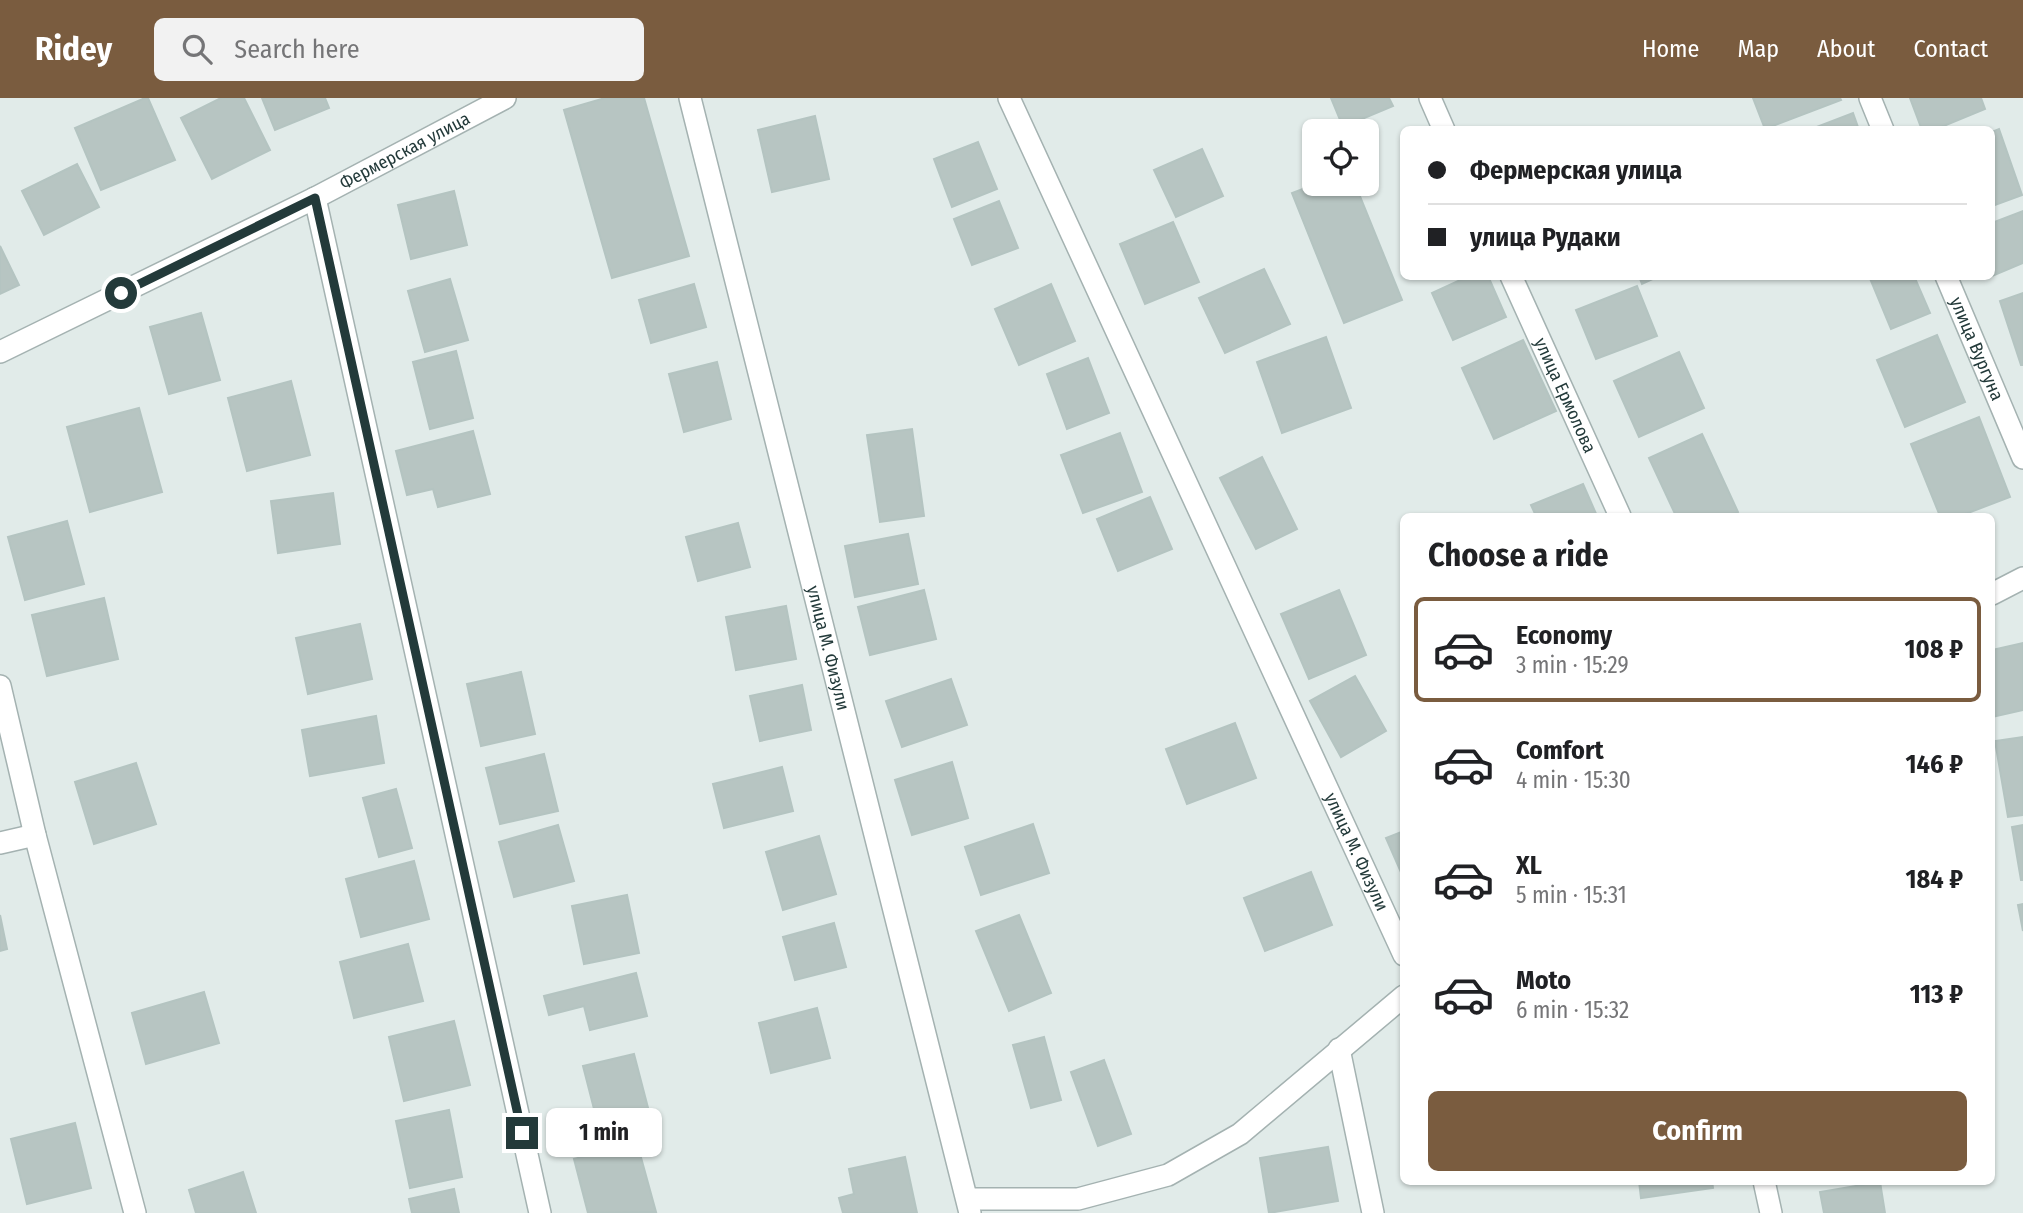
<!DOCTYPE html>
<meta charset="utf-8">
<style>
:root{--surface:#fff;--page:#f2f2f2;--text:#202124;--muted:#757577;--line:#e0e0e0;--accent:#7a5c3f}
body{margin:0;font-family:"Fira Sans Condensed",sans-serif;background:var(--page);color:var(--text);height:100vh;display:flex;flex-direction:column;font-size:26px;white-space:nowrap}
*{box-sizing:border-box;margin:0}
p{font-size:23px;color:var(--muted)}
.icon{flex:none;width:38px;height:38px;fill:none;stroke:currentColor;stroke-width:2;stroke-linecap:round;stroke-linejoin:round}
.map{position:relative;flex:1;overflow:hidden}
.sheet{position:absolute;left:1400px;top:415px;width:595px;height:672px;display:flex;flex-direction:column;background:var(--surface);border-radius:10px;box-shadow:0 2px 5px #0004}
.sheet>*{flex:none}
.banner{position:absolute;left:1400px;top:28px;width:595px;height:154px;border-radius:10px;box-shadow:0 2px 5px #0004;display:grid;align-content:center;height:154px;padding:0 28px;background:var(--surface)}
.buttons{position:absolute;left:1302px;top:21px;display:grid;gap:14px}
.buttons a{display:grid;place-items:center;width:77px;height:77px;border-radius:10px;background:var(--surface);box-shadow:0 2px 5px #0004;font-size:35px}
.end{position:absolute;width:32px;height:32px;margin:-16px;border:9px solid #233a3a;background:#fff;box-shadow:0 0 0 4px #fff}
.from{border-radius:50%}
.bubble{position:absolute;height:49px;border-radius:10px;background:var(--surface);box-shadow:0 2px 5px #0004;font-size:23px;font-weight:700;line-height:49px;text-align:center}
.banner b{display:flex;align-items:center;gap:24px;height:66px;font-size:26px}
.banner b+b{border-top:2px solid var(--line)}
.banner i{width:18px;height:18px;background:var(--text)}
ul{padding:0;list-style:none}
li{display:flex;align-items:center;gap:21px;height:105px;margin:0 14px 10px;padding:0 14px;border:4px solid transparent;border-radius:10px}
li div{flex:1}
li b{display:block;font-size:26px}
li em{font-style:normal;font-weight:700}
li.current{border-color:var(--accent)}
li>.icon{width:63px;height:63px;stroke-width:1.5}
h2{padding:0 28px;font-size:32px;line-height:84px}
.primary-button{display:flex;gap:14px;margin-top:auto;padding:14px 28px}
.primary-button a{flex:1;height:80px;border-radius:10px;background:var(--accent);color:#fff;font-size:28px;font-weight:700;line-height:80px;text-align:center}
header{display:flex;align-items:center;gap:42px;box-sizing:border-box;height:98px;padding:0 35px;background:var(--accent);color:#fff}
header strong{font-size:33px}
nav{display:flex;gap:38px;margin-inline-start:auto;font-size:24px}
.search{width:490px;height:63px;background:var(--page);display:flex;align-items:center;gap:18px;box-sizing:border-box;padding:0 24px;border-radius:10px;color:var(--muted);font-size:26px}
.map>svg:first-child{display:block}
.building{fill:#b7c5c2;stroke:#b4c4c1;stroke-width:2}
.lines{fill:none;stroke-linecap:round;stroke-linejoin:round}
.street-casing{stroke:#a4b2b1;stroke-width:24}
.street{stroke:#fff;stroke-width:21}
.route{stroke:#233a3a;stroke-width:9}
.labels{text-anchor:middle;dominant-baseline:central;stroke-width:5;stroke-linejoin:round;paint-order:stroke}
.street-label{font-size:18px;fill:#233a3a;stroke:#f1f8f6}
</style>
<header>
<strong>Ridey</strong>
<div class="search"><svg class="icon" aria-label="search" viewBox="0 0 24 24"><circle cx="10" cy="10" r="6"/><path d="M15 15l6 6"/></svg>Search here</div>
<nav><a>Home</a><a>Map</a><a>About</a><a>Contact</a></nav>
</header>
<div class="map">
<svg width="2023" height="1115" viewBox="0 0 2023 1115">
<rect width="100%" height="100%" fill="#e1ebe9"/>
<path class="building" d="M 145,0 L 148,0 L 175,62 L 101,92 L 75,30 Z
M 221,0 L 244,0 L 270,52 L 212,81 L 181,20 Z
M 262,0 L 325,0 L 329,10 L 275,32 Z
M 605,0 L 644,0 L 689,158 L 612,180 L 564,12 Z
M 1331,0 L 1389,0 L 1393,8 L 1343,29 Z
M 1753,0 L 1840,0 L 1841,2 L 1765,31 Z
M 1910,0 L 1981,0 L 1985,11 L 1934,32 L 1922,32 Z
M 1853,15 L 1859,32 L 1809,32 Z
M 815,18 L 829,81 L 772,94 L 758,32 Z
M 1999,31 L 2022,97 L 1992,108 L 1992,34 Z
M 978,44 L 997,91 L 952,109 L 934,61 Z
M 1202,51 L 1223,98 L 1176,119 L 1154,72 Z
M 77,66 L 99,109 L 44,137 L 22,93 Z
M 1316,86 L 1355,86 L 1402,202 L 1344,225 L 1292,95 Z
M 454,93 L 467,147 L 411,161 L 398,107 Z
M 999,103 L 1018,150 L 972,167 L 954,121 Z
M 2023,113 L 2023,165 L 1992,178 L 1992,125 Z
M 1173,124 L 1199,184 L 1145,206 L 1120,146 Z
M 0,148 L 19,187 L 0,196 Z
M 1264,171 L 1290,226 L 1225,255 L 1199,200 Z
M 1469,178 L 1488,178 L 1506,219 L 1453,242 L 1432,195 Z
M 1639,178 L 1659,178 L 1642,186 Z
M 1869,178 L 1914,178 L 1930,215 L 1891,231 Z
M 450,181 L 468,242 L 425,254 L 408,193 Z
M 694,186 L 706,229 L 651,245 L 639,202 Z
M 1051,186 L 1075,243 L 1019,267 L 995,211 Z
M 1637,188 L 1657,238 L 1596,261 L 1576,212 Z
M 2023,195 L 2023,267 L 2021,267 L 2000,203 Z
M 201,215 L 220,282 L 169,296 L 150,229 Z
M 1937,237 L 1965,304 L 1905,329 L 1877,262 Z
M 1326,239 L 1351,310 L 1282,335 L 1257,264 Z
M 1523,242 L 1556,313 L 1494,341 L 1462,270 Z
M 456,253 L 473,320 L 430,331 L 413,264 Z
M 1679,254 L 1704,310 L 1639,339 L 1614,283 Z
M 1088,260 L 1109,315 L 1067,331 L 1047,276 Z
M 717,264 L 731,321 L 684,334 L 669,276 Z
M 291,283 L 310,357 L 247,373 L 228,300 Z
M 139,310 L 162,394 L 90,414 L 67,329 Z
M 1979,319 L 2010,399 L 1960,418 L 1940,418 L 1911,346 Z
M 912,331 L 924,418 L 880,424 L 867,337 Z
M 473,333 L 490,396 L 438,409 L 433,391 L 407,397 L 396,353 Z
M 1120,335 L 1142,394 L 1083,415 L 1061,357 Z
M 1702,336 L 1738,414 L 1730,418 L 1676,418 L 1649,360 Z
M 1262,359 L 1297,431 L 1256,451 L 1220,380 Z
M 1583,386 L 1597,418 L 1536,418 L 1531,407 Z
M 333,395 L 340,446 L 278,455 L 271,403 Z
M 1150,399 L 1172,451 L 1118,473 L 1097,421 Z
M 67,423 L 84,486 L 25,502 L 8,439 Z
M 738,425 L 750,469 L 698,483 L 686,439 Z
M 908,436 L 918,486 L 855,499 L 845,448 Z
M 924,492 L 936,541 L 870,557 L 858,509 Z
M 1339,492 L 1366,557 L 1309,581 L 1281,516 Z
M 104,500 L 118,561 L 47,578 L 32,517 Z
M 786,508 L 796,561 L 736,572 L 726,519 Z
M 360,526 L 372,581 L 308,596 L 296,540 Z
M 2023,545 L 2023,612 L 1992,619 L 1992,552 Z
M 521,574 L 535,636 L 481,648 L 467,586 Z
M 1355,578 L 1386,633 L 1341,659 L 1310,603 Z
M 951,581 L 967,627 L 902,649 L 886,603 Z
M 802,587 L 811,632 L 760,643 L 750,598 Z
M 376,618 L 384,665 L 310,678 L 302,632 Z
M 1235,625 L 1256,680 L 1187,706 L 1166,651 Z
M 2023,639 L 2023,717 L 2008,719 L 1995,643 Z
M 544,656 L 558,713 L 500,726 L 486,670 Z
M 952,664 L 968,720 L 912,737 L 895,682 Z
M 136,665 L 156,726 L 94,746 L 75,684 Z
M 782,669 L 793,713 L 724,730 L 713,686 Z
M 396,691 L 412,750 L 379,759 L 363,700 Z
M 1033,726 L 1049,775 L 981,797 L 965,749 Z
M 558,727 L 574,783 L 514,799 L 499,744 Z
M 2023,727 L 2023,782 L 2021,782 L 2012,729 Z
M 1404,733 L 1404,781 L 1386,740 Z
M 819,738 L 836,796 L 783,812 L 766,754 Z
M 414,763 L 429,821 L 361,839 L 346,781 Z
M 1311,774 L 1332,827 L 1265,853 L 1244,800 Z
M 627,797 L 639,855 L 584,866 L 572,808 Z
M 2023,806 L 2023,833 L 2018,807 Z
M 0,817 L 7,851 L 0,853 Z
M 1019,817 L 1051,895 L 1009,913 L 976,833 Z
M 834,825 L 846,869 L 795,882 L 783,839 Z
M 408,846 L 423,903 L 354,920 L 340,864 Z
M 636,875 L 647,918 L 590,932 L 584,908 L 549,917 L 544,898 Z
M 204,894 L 219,945 L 146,966 L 132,915 Z
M 817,910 L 830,960 L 771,975 L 759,925 Z
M 454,923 L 470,987 L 404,1003 L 389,939 Z
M 1044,939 L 1061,1002 L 1031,1010 L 1013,947 Z
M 634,956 L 653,1029 L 602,1042 L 583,968 Z
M 1104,962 L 1131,1036 L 1098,1048 L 1071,974 Z
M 449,1012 L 462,1079 L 410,1090 L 396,1023 Z
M 75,1025 L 91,1090 L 27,1106 L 11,1041 Z
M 637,1045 L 656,1114 L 588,1115 L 574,1061 Z
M 1328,1049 L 1338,1103 L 1269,1115 L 1260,1060 Z
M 905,1059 L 917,1115 L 843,1115 L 839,1100 L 854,1096 L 849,1071 Z
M 243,1074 L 256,1115 L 196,1115 L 189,1092 Z
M 1639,1083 L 1712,1083 L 1713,1090 L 1641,1100 Z
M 1880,1084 L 1885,1115 L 1824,1115 L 1820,1094 Z
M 454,1091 L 459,1115 L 412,1115 L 409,1101 Z"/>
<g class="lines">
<g class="street-casing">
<g id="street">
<path id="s1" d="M 690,0 L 970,1115"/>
<path id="s2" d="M 1009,0 L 1404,857"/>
<path d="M 1430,0 L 1444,32"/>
<path d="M 1870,0 L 1883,32"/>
<path d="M 315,100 L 540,1115"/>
<path id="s3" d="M 1511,178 L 1620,418"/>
<path id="s4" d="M 1946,178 L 2023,360"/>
<path id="s5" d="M 0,254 L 315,100 L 505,0"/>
<path d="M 1992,496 L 2023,480"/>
<path d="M 0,588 L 35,737 L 135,1115"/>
<path d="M 0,745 L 35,737"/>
<path d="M 1339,951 L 1373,1115"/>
<path d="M 1764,1083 L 1771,1115"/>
<path d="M 968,1101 L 1078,1101 L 1168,1077 L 1240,1036 L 1404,898"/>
</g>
</g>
<use href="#street" class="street"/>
</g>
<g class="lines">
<path class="route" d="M 121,195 L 315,100 L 522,1035"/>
</g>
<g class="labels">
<g class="street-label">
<text stroke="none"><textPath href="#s5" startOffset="452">Фермерская улица</textPath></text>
<text stroke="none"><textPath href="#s4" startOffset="79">улица Вургуна</textPath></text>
<text stroke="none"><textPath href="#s3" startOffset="131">улица Ермолова</textPath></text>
<text stroke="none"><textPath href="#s1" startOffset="567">улица М. Физули</textPath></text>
<text stroke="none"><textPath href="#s2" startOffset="830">улица М. Физули</textPath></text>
</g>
</g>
</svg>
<div class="buttons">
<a><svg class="icon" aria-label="locate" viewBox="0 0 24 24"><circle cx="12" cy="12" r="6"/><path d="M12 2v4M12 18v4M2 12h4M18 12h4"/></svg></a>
</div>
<i class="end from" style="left:121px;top:195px"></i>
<i class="end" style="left:522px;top:1035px"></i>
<div class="bubble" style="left:546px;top:1010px;width:116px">1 min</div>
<div class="banner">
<b><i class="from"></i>Фермерская улица</b>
<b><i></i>улица Рудаки</b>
</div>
<section class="sheet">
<h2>Choose a ride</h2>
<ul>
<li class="current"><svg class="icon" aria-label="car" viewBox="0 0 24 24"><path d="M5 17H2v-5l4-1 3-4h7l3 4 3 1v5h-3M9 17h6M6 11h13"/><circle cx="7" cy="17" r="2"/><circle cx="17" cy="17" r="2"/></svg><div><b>Economy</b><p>3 min · 15:29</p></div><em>108 ₽</em></li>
<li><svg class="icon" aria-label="car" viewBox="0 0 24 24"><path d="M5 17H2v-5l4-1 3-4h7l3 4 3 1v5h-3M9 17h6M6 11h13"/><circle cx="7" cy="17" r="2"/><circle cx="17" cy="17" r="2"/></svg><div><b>Comfort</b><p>4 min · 15:30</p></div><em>146 ₽</em></li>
<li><svg class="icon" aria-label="car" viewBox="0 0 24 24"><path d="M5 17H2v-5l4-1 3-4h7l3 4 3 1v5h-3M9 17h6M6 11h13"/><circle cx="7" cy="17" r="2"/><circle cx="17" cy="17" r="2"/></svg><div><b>XL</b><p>5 min · 15:31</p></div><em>184 ₽</em></li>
<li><svg class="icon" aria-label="car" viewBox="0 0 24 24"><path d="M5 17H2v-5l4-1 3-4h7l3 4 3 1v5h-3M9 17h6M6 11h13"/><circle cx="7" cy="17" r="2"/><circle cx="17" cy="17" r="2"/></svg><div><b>Moto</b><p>6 min · 15:32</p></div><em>113 ₽</em></li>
</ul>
<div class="primary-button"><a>Confirm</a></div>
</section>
</div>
